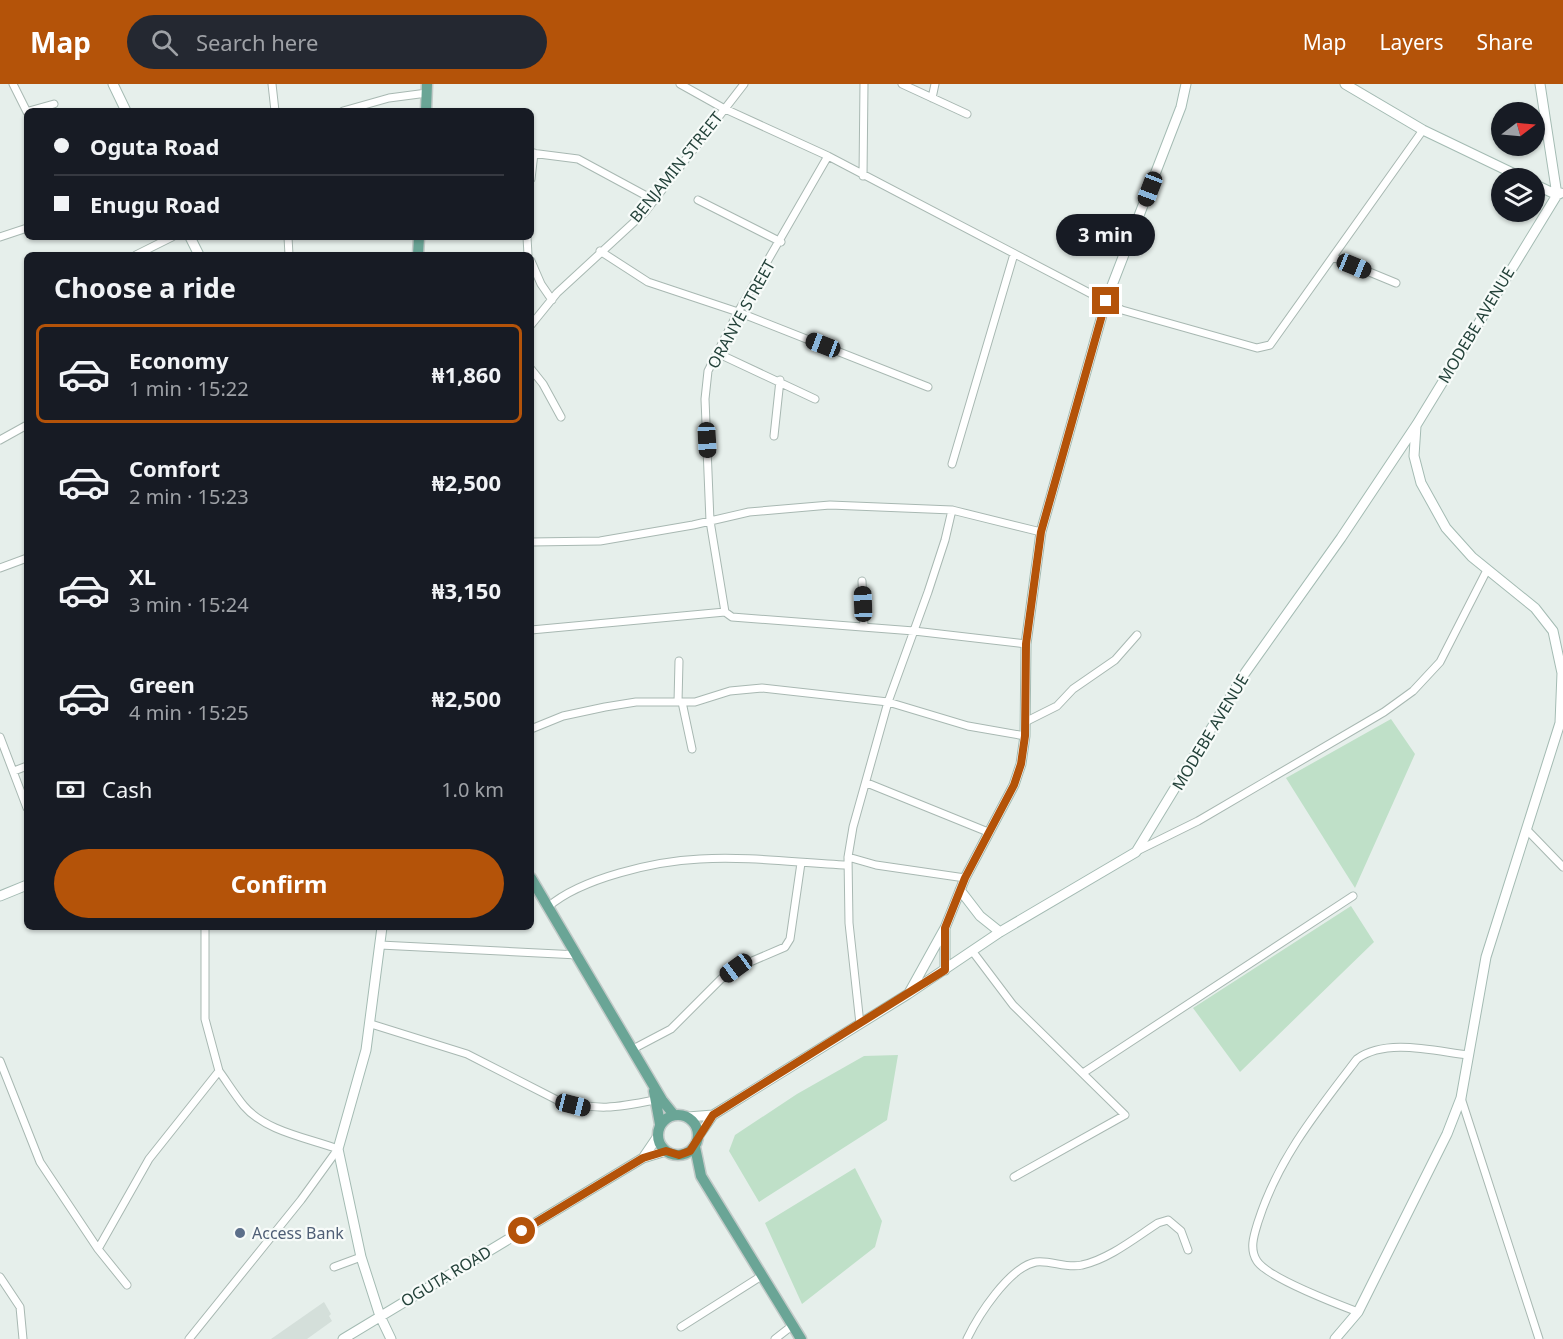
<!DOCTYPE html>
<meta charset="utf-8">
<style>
:root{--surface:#171b24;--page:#242831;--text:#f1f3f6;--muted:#9ea1a6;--line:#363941;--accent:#b45309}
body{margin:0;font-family:"Noto Sans",sans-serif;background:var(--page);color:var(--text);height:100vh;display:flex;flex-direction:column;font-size:22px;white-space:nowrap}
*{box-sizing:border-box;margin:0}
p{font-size:20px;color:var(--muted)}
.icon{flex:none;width:33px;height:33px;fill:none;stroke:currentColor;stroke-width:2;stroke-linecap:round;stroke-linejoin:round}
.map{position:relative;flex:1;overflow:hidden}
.drawer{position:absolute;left:24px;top:168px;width:510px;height:678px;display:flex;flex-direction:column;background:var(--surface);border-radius:9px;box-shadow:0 2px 4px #0004}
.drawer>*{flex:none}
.hud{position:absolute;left:24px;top:24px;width:510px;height:132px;border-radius:9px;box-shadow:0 2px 4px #0004;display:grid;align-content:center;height:132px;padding:0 30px;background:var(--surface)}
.needle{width:39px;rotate:74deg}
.tools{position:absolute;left:1491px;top:18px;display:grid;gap:12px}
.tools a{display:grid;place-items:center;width:54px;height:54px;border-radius:50%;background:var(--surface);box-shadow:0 2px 4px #0004;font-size:30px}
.end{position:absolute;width:27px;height:27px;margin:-14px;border:8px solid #b45309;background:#fff;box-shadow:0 0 0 3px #fff}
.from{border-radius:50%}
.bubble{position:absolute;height:42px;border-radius:21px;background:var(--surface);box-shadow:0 2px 4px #0004;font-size:20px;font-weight:700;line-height:42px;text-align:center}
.car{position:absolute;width:18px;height:36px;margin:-18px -9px;border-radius:8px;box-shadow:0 0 4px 2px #0007;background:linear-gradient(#222 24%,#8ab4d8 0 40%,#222 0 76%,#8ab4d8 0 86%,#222 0)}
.hud b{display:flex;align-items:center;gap:21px;height:57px;font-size:22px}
.hud b+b{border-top:2px solid var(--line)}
.hud i{width:15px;height:15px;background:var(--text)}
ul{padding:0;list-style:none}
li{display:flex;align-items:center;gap:18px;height:99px;margin:0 12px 9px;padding:0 18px;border:3px solid transparent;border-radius:9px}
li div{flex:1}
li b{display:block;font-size:22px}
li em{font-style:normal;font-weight:700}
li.on{border-color:var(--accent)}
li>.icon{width:54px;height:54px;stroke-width:1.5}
h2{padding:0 30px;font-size:27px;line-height:72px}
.pay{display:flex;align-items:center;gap:15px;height:66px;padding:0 30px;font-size:22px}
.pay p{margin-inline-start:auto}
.cta{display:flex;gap:12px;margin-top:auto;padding:12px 30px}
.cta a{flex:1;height:69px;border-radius:36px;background:var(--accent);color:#fff;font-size:24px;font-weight:700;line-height:69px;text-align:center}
header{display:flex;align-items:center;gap:36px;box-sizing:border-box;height:84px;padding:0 30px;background:var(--accent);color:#fff}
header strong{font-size:28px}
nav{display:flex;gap:33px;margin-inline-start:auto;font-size:21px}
.search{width:420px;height:54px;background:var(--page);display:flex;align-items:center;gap:15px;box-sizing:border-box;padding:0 21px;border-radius:33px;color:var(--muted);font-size:22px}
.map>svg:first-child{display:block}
.built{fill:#d4dfda}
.green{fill:#bfe0c8}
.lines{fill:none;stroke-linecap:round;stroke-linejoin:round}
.street-casing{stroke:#a8b8b2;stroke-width:9}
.secondary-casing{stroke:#a4bbb3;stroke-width:11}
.primary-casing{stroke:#c2cac8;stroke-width:13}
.street{stroke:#fff;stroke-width:7}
.secondary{stroke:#fff;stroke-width:9}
.primary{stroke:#6aa596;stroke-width:10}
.route{stroke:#b45309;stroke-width:8}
.service-dot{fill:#5c6f8a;stroke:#f7fbf9;stroke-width:2}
.labels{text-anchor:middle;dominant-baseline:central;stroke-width:4.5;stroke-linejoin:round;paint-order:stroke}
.street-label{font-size:16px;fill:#24423a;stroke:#f7fbf9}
.service-label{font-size:16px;fill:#4e5e75;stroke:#f7fbf9;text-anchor:start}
</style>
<header>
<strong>Map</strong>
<div class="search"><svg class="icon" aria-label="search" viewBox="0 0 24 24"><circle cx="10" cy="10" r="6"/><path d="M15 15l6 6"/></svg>Search here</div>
<nav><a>Map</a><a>Layers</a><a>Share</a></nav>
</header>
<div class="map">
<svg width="1563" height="1255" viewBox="0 0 1563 1255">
<rect width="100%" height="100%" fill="#e6efeb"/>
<path class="built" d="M 324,1218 L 331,1230 L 329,1232 L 332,1237 L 307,1255 L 271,1255 Z"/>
<path class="green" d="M 1391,635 L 1415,670 L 1355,804 L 1286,694 Z
M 1351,822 L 1374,858 L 1240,988 L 1193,924 Z
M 898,971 L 887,1036 L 759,1118 L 729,1067 L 735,1051 L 797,1010 L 864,972 Z
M 855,1084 L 882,1137 L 875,1163 L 802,1220 L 765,1139 Z"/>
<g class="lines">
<g class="street-casing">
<path id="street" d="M 13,0 L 27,28
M 272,0 L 275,27
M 680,0 L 723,24 L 828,72 L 1122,226 L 1257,264 L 1270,261 L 1423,46
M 902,0 L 967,30
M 932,14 L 935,0
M 29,27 L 54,20
M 343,27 L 389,14 L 427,9
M 531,69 L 578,75 L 654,116
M 828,72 L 738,228 L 708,287 L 705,315 L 710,437 L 725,528 L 732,533 L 914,547 L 1026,560
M 863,92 L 864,0
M 531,95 L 534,69
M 698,116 L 781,158
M 0,153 L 27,144
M 288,153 L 289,171
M 527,153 L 528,171
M 600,167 L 648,198 L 738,228 L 928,303
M 136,171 L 172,153
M 1333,173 L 1396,199
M 531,177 L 541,200 L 552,216
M 531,241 L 557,209 L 645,128 L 744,0
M 717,269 L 815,315
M 531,285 L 543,300 L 561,333
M 774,352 L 780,296
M 0,356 L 27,341
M 952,380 L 1014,170
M 531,458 L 600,457 L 693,441 L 749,428 L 830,421 L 952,426 L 1041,448
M 0,484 L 27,474
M 862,497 L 864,543
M 531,546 L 725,528
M 678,618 L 679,577
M 682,618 L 692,665
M 1025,638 L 1057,622 L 1073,605 L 1115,576 L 1137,551
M 531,645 L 563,632 L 605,623 L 636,618 L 695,618 L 730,607 L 762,604 L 888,618 L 968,642 L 1025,652
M 0,653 L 27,724
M 14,687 L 27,682
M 867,699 L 988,748
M 1528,747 L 1563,783
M 1137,767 L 1198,737 L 1384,628 L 1413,607 L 1440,578 L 1487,486
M 848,773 L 876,781 L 965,794
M 548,823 C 581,794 656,777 700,775 C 748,772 799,779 848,781
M 380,861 L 578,871
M 973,868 L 1013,921 L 1125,1031 L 1014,1093
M 371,940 L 467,970 L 557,1016 C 598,1027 615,1024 655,1016
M 860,940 L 849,839 L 848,773 L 853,743 L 888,618 L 928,508 L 945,456 L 952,426
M 633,965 L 671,945 L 721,895 L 736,884 L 785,863 L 790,855 L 801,779
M 0,977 L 40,1078 L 98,1165 L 127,1201
M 1083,989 L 1353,812
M 1461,1014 L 1539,1255
M 98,1165 L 149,1075 L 219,987 L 205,935 L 205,843
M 334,1183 L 361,1173
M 0,1193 L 20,1223 L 23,1255
M 1358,1228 C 1337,1220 1268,1194 1257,1177 C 1249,1165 1254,1151 1258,1138 C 1278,1075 1317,1027 1357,975 C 1386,954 1434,967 1468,971
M 681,1243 L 763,1191
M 189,1255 L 301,1116 L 338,1065 C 308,1054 265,1047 244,1022 C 235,1011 227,998 219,987
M 775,1255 L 793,1241
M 967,1255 C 978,1232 1009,1183 1036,1178 C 1051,1176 1067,1185 1082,1181 C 1109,1175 1135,1154 1158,1139 L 1168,1136 L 1181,1147 L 1188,1166"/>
</g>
<g class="secondary-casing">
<path id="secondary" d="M 113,0 L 126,27
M 1345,0 L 1423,46 L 1523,94
M 1534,100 L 1557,111 L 1561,109
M 190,153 L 199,171
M 960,806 L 980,832 L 1000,848
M 0,812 L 27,801
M 382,843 L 366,966 L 338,1065 L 361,1173 L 380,1232 L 391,1255
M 945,846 L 945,886
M 909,909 L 945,844 L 965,794 L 1014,701 L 1021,680 L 1025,652 L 1026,560 L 1041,448 L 1106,217 L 1181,23 L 1186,0
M 688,1033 L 713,1031
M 699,1051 L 713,1031 L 908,910 L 1000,848 L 1136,768 L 1245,589 L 1341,454 L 1417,340 L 1557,111 L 1540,0
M 643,1074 L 658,1052
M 343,1255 L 643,1074 L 666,1067
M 1335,1255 L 1358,1228 L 1447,1050 L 1461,1014 L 1486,873 L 1560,639 L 1562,589 L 1553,547 L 1535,524 L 1472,473 L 1446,444 L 1421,399 L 1414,372 L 1416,342"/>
</g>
<g class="primary-casing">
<path id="primary" d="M 426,27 L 427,0
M 418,171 L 419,153
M 531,794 L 662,1016 L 674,1031
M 654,1007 L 660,1040
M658 1051a20 20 0 1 1 40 0a20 20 0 1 1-40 0Z
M 695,1063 L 701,1092 L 801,1255"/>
</g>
<use href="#street" class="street"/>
<use href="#secondary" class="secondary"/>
<use href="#primary" class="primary"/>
</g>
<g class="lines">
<path class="route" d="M 522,1147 L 643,1074 L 666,1067 L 679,1071 L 690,1067 L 713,1031 L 945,886 L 945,844 L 965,794 L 1014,701 L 1021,680 L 1025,652 L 1026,560 L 1041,448 L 1106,217"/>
</g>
<circle class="service-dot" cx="240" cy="1149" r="6"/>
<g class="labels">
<g class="street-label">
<text transform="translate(676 83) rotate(-51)">BENJAMIN STREET</text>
<text transform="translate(741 230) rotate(-61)">ORANYE STREET</text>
<text transform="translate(1476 241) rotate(-59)">MODEBE AVENUE</text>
<text transform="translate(1210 648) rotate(-59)">MODEBE AVENUE</text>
<text transform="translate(446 1192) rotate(-31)">OGUTA ROAD</text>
</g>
<g class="service-label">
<text x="252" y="1149">Access Bank</text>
</g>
</g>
</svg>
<div class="tools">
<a><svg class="needle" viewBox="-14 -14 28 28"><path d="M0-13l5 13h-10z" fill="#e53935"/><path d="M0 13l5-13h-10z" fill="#9ea1a6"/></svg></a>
<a><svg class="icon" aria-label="layers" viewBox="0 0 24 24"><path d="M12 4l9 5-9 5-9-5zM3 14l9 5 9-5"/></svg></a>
</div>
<i class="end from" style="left:522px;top:1147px"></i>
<i class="end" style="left:1106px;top:217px"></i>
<div class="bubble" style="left:1056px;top:130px;width:99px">3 min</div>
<i class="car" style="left:1150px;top:105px;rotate:201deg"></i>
<i class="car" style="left:1354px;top:182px;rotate:112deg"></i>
<i class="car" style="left:823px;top:261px;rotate:291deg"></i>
<i class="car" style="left:707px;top:356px;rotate:177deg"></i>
<i class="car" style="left:863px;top:520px;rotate:358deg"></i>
<i class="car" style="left:736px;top:884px;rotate:234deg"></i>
<i class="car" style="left:573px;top:1021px;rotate:104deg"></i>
<div class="hud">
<b><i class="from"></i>Oguta Road</b>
<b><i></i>Enugu Road</b>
</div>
<section class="drawer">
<h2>Choose a ride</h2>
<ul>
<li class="on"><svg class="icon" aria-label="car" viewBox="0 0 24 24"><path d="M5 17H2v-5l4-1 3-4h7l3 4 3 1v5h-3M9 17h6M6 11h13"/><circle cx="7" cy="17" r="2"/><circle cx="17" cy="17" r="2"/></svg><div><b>Economy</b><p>1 min · 15:22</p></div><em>₦1,860</em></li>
<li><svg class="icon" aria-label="car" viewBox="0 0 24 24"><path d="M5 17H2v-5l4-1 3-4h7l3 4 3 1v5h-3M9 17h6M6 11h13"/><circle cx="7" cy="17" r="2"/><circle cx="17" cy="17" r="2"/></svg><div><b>Comfort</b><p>2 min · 15:23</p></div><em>₦2,500</em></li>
<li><svg class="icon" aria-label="car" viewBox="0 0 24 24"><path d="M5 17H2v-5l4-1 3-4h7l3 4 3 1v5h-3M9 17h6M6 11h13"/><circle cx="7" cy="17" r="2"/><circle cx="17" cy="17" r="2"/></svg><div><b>XL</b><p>3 min · 15:24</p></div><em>₦3,150</em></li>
<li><svg class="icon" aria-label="car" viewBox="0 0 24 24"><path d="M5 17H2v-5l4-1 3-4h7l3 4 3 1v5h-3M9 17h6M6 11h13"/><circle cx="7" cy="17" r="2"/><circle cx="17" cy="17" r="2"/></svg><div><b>Green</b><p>4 min · 15:25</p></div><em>₦2,500</em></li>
</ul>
<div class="pay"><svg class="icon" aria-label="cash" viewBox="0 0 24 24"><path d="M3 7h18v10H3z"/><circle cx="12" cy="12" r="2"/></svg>Cash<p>1.0 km</p></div>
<div class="cta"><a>Confirm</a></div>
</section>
</div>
